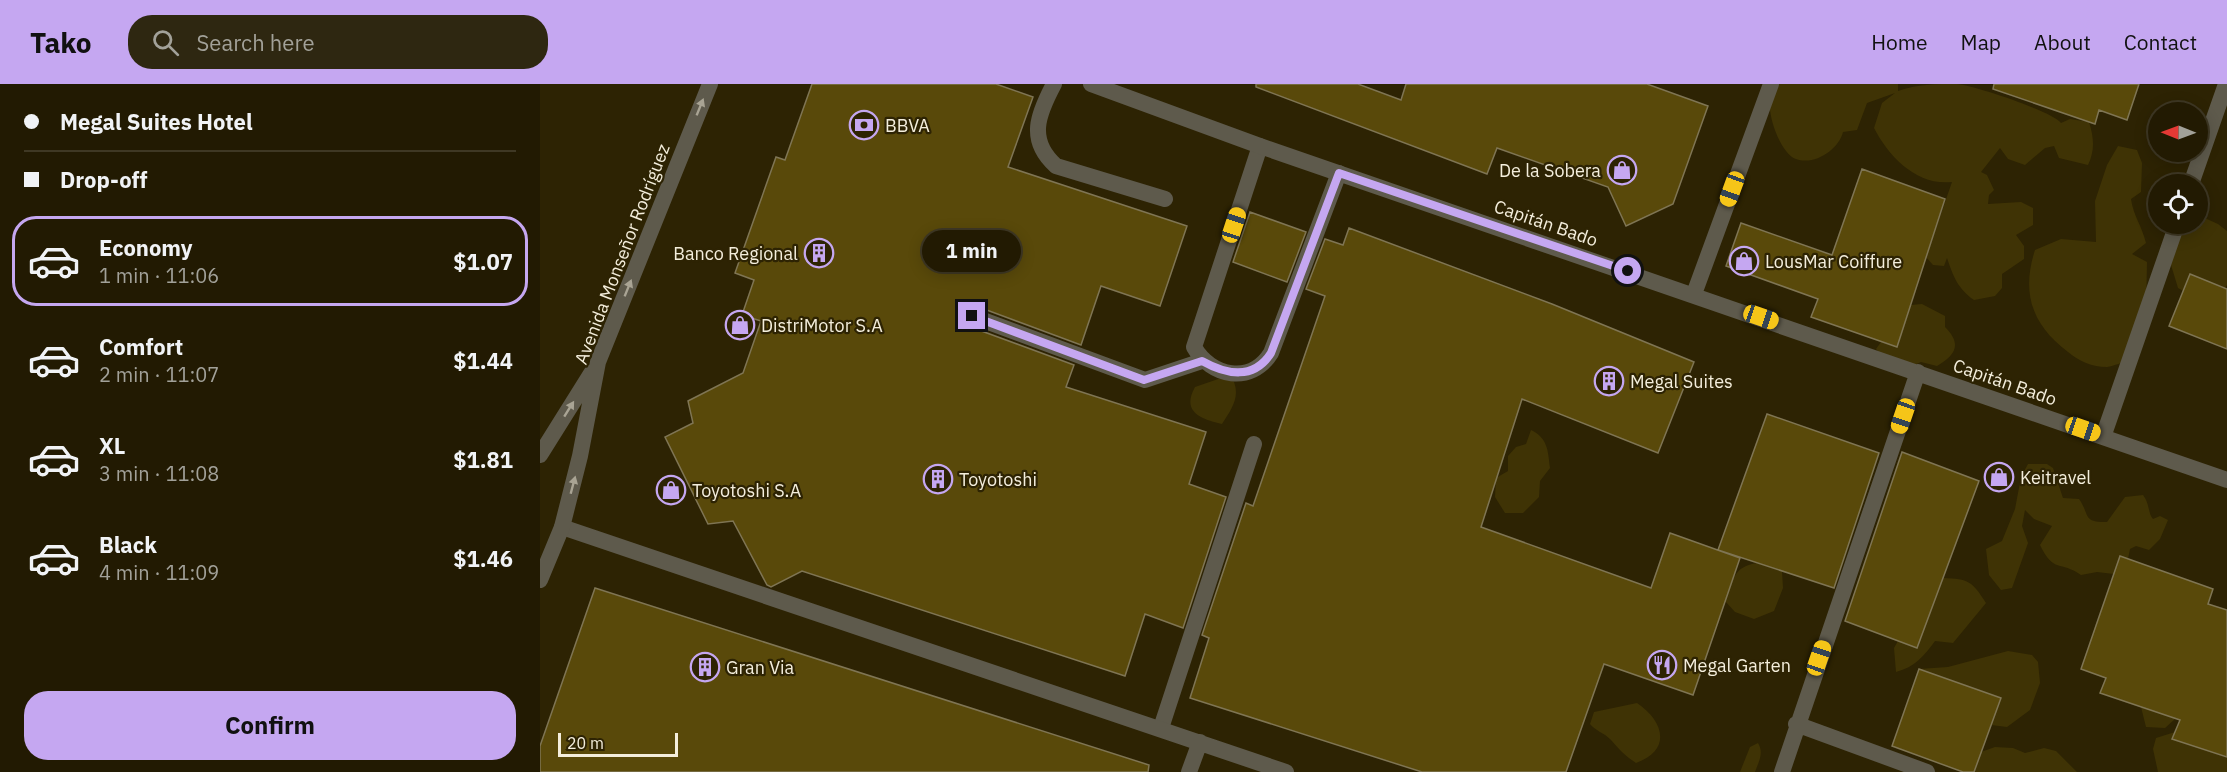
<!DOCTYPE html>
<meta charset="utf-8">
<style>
:root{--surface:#221a02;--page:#2e2711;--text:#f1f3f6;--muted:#a2a199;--line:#3f3824;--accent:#c5a7f1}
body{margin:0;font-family:"IBM Plex Sans",sans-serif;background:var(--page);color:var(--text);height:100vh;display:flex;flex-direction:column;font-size:22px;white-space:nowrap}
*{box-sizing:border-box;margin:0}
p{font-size:20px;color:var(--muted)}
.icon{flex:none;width:33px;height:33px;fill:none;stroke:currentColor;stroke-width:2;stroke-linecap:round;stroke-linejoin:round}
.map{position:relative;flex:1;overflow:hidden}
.details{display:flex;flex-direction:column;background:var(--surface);width:540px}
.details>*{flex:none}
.top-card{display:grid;align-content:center;height:132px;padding:0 24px;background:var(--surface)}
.needle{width:39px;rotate:271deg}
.tools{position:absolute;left:1608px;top:18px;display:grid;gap:12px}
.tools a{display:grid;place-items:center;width:60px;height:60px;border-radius:50%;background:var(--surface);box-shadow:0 3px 15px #0003,0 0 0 2px var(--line);font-size:30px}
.scale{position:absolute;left:18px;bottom:15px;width:120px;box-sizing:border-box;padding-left:6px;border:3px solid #f4eedc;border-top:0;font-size:16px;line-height:21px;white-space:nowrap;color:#f4eedc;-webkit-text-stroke:4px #2d2303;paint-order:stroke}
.end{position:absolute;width:27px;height:27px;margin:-14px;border:8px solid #c5a7f1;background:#111;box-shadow:0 0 0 3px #111}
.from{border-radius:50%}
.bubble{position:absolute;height:42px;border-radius:21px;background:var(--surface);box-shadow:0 3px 15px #0003,0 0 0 2px var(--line);font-size:20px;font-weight:700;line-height:42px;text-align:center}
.car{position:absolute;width:18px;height:36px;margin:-18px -9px;border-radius:8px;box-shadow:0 0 4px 2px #0007;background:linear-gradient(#f5c518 24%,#345 0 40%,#f5c518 0 76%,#345 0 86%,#f5c518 0)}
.top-card b{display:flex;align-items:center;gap:21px;height:57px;font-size:22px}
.top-card b+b{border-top:2px solid var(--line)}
.top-card i{width:15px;height:15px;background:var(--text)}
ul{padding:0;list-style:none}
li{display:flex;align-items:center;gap:18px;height:90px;margin:0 12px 9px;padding:0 12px;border:3px solid transparent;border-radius:24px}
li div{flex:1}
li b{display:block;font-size:22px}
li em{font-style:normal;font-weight:700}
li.selected{border-color:var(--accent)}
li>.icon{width:54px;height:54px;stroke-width:1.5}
.action{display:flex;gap:12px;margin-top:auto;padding:12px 24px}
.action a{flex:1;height:69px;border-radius:24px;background:var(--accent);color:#111;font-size:24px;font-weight:700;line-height:69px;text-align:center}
header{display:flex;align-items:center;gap:36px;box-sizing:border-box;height:84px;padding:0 30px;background:var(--accent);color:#111}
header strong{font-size:28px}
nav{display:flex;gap:33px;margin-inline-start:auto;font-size:21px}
.search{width:420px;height:54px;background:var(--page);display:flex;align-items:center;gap:15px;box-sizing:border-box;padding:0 21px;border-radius:24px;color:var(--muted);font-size:22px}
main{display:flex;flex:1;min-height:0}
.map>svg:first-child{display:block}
.green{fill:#3f3305}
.building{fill:#59490a;stroke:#7f7554;stroke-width:1.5}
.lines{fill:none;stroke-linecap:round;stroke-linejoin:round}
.service{stroke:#5e5a4c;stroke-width:16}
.minor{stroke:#5e5a4c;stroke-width:16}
.tertiary{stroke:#5e5a4c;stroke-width:16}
.oneway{fill:#a9a494}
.route{stroke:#c5a7f1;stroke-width:8}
.labels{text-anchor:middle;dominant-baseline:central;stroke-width:4.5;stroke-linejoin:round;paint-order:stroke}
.poi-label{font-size:18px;fill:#f4eedc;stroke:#2d2303;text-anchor:start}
.street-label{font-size:18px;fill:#f4eedc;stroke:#2d2303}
</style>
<header>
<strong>Tako</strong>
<div class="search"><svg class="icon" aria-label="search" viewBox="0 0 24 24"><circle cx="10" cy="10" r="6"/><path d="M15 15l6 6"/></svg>Search here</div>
<nav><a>Home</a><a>Map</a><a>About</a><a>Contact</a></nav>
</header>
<main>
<section class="details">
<div class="top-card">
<b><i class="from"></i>Megal Suites Hotel</b>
<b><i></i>Drop-off</b>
</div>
<ul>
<li class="selected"><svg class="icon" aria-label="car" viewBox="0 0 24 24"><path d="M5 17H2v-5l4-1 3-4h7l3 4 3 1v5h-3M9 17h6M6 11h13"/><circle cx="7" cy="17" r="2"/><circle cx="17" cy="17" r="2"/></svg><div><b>Economy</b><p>1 min · 11:06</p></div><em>$1.07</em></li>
<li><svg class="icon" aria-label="car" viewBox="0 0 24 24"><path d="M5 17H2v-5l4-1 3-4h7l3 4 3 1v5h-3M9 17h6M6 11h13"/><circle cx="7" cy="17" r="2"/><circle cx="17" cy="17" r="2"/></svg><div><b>Comfort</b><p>2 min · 11:07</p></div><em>$1.44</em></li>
<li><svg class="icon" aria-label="car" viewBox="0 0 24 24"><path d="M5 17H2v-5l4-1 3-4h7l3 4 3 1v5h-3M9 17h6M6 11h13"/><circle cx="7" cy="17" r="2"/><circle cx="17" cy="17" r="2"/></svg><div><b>XL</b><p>3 min · 11:08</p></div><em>$1.81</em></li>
<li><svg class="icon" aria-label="car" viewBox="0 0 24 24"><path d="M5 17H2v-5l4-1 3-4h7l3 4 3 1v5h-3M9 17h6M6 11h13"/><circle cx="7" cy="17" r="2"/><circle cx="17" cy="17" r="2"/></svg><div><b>Black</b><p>4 min · 11:09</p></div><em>$1.46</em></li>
</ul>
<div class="action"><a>Confirm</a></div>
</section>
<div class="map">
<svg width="1687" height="688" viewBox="0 0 1687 688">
<rect width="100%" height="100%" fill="#2d2303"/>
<path class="green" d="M 1236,0 L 1358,0 L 1358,7 C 1377,0 1396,0 1417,0 C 1433,1 1514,28 1521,39 L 1530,35 L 1549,38 C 1554,54 1555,66 1548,81 L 1519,74 L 1514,62 L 1505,64 L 1485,81 L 1468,75 L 1460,64 L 1441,88 L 1447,91 L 1454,106 L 1449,111 L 1448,120 L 1481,118 L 1493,124 L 1493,141 L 1476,151 L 1484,162 L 1484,175 L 1462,190 L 1462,204 L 1455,212 L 1434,216 C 1418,205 1413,192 1407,174 L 1404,182 L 1393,181 L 1386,173 L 1412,98 C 1377,102 1349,73 1334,44 L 1342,19 L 1355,9 L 1327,19 L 1317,46 L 1303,48 C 1299,65 1275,82 1256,75 C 1241,70 1228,33 1230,18 C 1230,12 1234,5 1236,0 Z
M 1578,62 L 1597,66 L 1602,79 L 1601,108 L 1591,115 C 1593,131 1602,142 1606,159 L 1592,170 L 1607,178 L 1606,230 L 1590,276 C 1583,278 1574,282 1567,283 C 1552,283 1539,277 1528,268 C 1492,241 1481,209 1495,166 L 1521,155 L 1556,158 L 1555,117 L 1567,81 Z
M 1658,131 L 1678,140 L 1687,147 L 1687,201 L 1681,209 L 1658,215 L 1638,204 L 1631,181 L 1642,140 L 1658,140 Z
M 1382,220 L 1405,232 L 1405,243 C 1422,260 1416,271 1397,282 L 1381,278 L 1367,284 L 1348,278 L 1336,265 L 1341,258 L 1357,263 L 1371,221 Z
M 684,293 L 694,298 C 700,314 691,326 682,340 C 661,335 641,328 655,303 Z
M 991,346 C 1008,354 1008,367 1010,384 L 1000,397 L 999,413 L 983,429 L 965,429 L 955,413 L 956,394 L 968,387 L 968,372 L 976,363 L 986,360 Z
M 1488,380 L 1507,380 L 1513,384 L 1523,414 L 1539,415 C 1550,430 1542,439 1567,438 L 1585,413 L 1603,411 C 1610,420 1608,430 1613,435 L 1620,432 L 1628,436 L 1620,455 L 1609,466 L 1596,462 L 1590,465 L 1588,475 L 1574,490 L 1557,488 L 1541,491 C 1520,476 1514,490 1500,461 L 1512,442 L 1494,435 L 1485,426 L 1482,442 L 1488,459 L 1472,504 L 1461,506 L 1449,491 L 1446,465 L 1462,457 L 1475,425 L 1481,393 Z
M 1217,479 L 1242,487 L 1243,504 L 1234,527 L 1214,535 L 1195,528 L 1185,517 C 1192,497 1194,482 1217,479 Z
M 1403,494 C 1429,495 1432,497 1446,519 L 1413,559 L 1395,557 C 1384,572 1375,583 1356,588 L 1354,564 L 1358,557 L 1377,564 Z
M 1468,567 L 1492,571 L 1498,578 L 1500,599 L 1490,626 L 1467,643 L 1451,641 L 1461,614 L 1379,585 L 1408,583 Z
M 1612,614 L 1638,625 L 1635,635 L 1625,644 L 1606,643 L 1601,623 Z
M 1097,619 C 1124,637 1132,666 1096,679 C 1085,672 1079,665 1070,655 C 1064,649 1056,647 1050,640 L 1054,628 Z
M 1635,648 L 1633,655 L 1687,673 L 1687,688 L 1618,688 L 1613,665 L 1616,654 Z
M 1218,659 C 1224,669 1219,677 1215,688 L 1200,688 L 1210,663 Z
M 1455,663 L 1473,664 L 1485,669 L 1504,664 L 1516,667 L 1537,688 L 1434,688 L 1441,668 Z"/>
<path class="building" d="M 272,0 L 456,0 L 493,13 L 468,83 L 647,142 L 620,222 L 561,202 L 541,261 L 436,222 L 426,224 L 422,229 L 424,238 L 428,242 L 534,281 L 526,303 L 666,348 L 649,400 L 686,413 L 643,544 L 605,530 L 585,592 L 262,487 L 231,503 L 227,501 L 193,437 L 168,440 L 125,353 L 153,339 L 148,317 L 203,289 L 221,237 L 202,231 L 214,196 L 195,189 L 236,73 L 245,76 Z
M 716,0 L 818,0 L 861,16 L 866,0 L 1107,0 L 1168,22 L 1133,120 L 1086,142 L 1068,103 L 957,64 L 947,90 L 716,3 Z
M 1454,0 L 1599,0 L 1587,36 L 1559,26 L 1555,40 L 1453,5 Z
M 1322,85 L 1405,115 L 1357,263 L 1271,233 L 1278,215 L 1186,182 L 1201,139 L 1292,171 Z
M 710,128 L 766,148 L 747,198 L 693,178 Z
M 809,144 L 1012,220 L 1154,278 L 1118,369 L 982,315 L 941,443 L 1111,504 L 1130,449 L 1200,474 L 1153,611 L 1064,580 L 1026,688 L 882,688 L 650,614 L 669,554 L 662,551 L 706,419 L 713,422 L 785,212 L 766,205 L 785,155 L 803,161 Z
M 1650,190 L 1687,205 L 1687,265 L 1629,242 Z
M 1227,330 L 1339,369 L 1294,504 L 1178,466 Z
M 1362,368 L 1439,397 L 1377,564 L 1305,537 Z
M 1580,472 L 1673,505 L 1668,520 L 1687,526 L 1687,673 L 1632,655 L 1640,636 L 1560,609 L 1566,594 L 1541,585 Z
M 55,504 L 609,681 L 608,688 L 0,688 L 0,662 Z
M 1379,585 L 1461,614 L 1434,688 L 1423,688 L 1352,662 Z"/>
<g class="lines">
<path class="service" d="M 514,0 C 498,30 487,56 516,82 L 625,115
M 720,62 L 654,263 C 671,293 711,301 731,269 L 799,89
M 432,232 L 605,296 L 662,277
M 621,644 L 714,360"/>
<path class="minor" d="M 551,0 L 720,62 L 1687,396
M 1651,100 L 1686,0
M 1154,210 L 1231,0
M 1563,353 L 1637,140
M 22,443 L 746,688
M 1256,640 L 1387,688
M 649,688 L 660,658
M 1242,688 L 1378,288"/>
<path class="tertiary" d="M 0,371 L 52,288
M 0,496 L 22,443 L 40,372 L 58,278 L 170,0"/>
</g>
<defs><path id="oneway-solid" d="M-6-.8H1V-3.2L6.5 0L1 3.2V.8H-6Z" transform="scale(1.5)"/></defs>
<g class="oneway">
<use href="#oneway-solid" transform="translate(160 23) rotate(-68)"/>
<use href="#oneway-solid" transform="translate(88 204) rotate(-68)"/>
<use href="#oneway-solid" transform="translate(29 325) rotate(-58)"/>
<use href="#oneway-solid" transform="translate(33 401) rotate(-75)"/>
</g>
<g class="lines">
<path class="route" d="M 432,232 L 604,296 L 662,277 C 687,291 714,296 731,269 L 799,89 L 1088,187"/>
</g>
<defs>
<g id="bank-ring" transform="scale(1.5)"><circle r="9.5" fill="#2d2303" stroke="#c5a7f1" stroke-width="1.5"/><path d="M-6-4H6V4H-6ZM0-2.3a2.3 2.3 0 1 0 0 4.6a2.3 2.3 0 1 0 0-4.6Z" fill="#c5a7f1"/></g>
<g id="shop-ring" transform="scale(1.5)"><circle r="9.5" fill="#2d2303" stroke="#c5a7f1" stroke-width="1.5"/><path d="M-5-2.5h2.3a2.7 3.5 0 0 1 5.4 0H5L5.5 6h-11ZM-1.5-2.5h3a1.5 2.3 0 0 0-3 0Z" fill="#c5a7f1"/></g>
<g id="building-ring" transform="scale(1.5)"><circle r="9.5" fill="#2d2303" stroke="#c5a7f1" stroke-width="1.5"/><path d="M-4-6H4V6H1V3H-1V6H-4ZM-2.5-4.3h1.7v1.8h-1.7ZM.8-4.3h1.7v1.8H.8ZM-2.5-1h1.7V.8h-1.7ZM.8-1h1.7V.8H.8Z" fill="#c5a7f1"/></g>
<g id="restaurant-ring" transform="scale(1.5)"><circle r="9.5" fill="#2d2303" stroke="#c5a7f1" stroke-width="1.5"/><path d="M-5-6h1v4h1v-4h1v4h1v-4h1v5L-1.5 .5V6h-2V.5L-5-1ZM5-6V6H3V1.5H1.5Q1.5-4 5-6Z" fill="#c5a7f1"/></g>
</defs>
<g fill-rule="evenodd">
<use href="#bank-ring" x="324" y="41"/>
<use href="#shop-ring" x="1082" y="86"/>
<use href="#building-ring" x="279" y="169"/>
<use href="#shop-ring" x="1204" y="177"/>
<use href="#shop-ring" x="200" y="241"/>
<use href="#building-ring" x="1069" y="297"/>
<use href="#shop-ring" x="1459" y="393"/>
<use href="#building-ring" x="398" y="395"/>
<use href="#shop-ring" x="131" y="406"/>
<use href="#restaurant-ring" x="1122" y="581"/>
<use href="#building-ring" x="165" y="583"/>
</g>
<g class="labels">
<g class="poi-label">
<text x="345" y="41">BBVA</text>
<text x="1061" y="86" text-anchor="end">De la Sobera</text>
<text x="258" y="169" text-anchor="end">Banco Regional</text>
<text x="1225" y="177">LousMar Coiffure</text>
<text x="221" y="241">DistriMotor S.A</text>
<text x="1090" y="297">Megal Suites</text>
<text x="1480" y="393">Keitravel</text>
<text x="419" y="395">Toyotoshi</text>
<text x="152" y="406">Toyotoshi S.A</text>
<text x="1143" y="581">Megal Garten</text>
<text x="186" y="583">Gran Via</text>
</g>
<g class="street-label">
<text transform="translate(1006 139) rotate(19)">Capitán Bado</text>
<text transform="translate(82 170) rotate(-69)">Avenida Monseñor Rodríguez</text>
<text transform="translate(1465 298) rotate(19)">Capitán Bado</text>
</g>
</g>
</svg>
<div class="tools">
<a><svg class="needle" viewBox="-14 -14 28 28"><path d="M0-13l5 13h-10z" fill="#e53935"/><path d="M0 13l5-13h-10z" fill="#a2a199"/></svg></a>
<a><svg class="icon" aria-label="locate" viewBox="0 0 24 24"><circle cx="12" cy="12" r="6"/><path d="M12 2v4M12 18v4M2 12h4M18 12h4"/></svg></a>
</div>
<div class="scale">20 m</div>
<i class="end from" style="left:1088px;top:187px"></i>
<i class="end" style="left:432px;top:232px"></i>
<div class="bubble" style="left:382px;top:146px;width:99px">1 min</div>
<i class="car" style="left:1192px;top:105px;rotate:200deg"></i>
<i class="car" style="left:694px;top:141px;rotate:18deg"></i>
<i class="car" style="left:1221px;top:233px;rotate:109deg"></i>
<i class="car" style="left:1363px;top:332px;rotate:199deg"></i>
<i class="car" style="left:1543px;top:345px;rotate:109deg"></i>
<i class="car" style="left:1279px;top:574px;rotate:19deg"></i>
</div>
</main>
